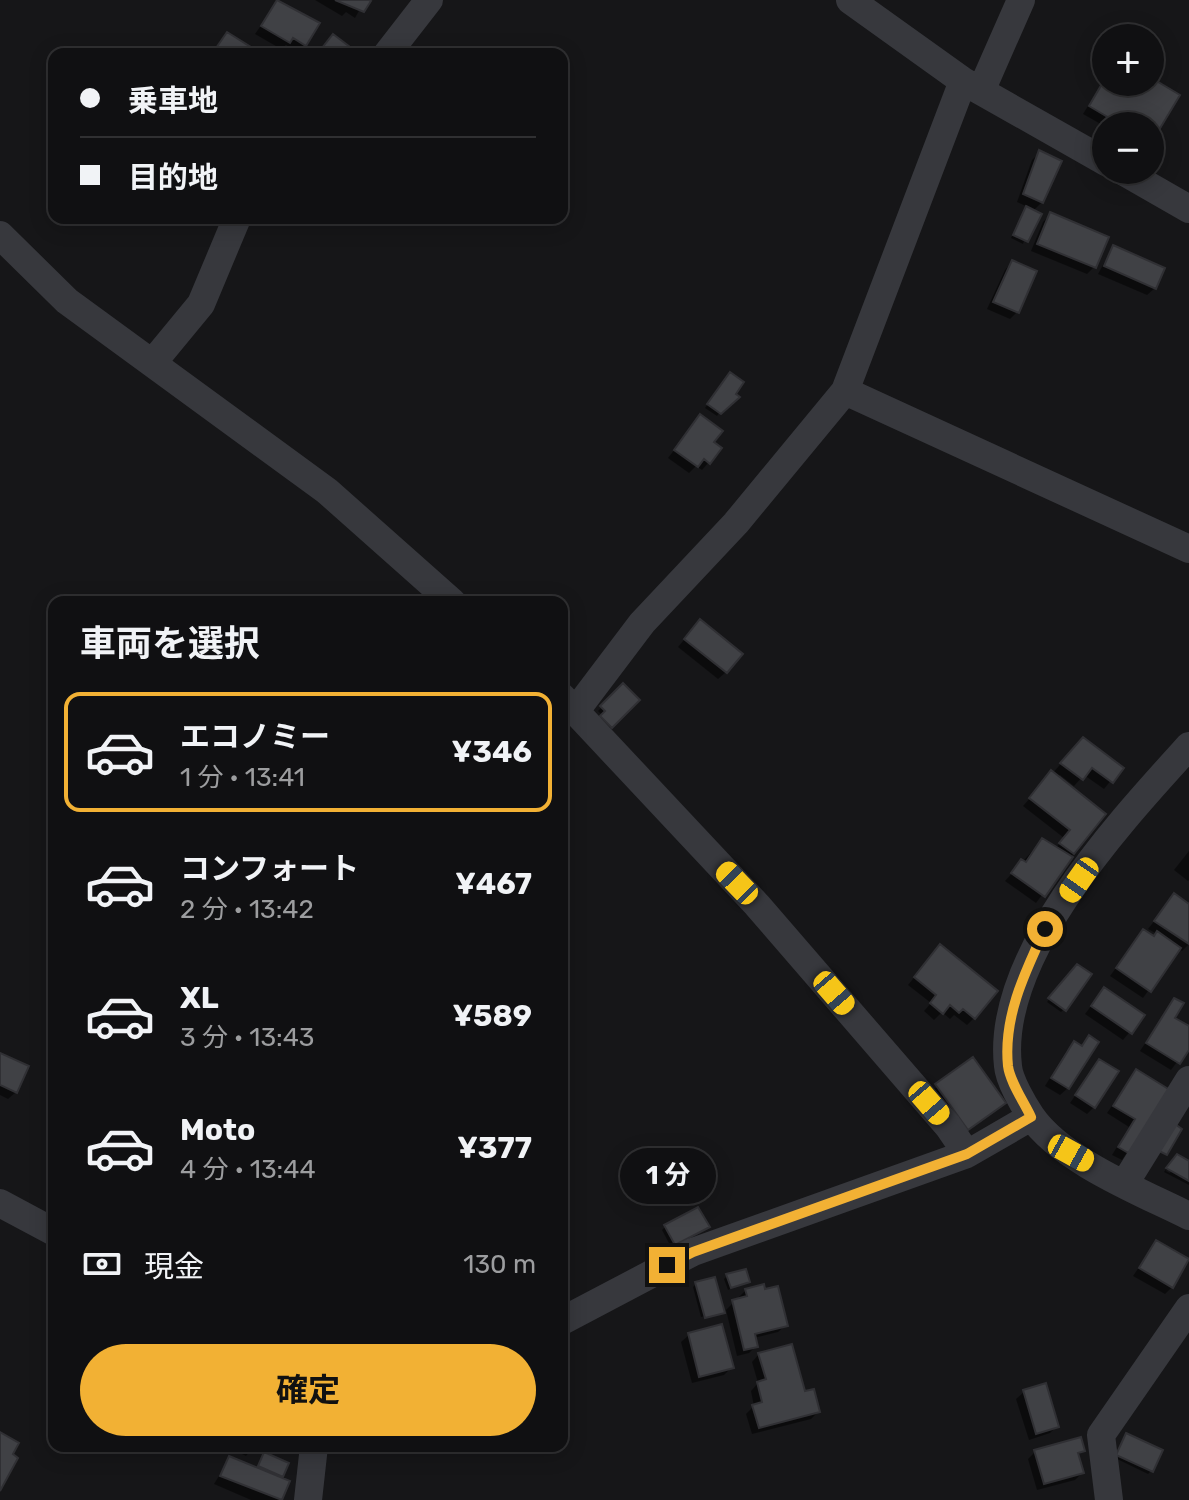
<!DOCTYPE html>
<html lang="ja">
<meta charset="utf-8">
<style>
:root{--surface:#101012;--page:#1e1e20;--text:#f1f3f6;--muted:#9c9d9f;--line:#303032;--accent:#f2b134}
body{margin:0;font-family:Rubik,"Noto Sans JP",sans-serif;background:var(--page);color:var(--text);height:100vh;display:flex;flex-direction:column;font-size:30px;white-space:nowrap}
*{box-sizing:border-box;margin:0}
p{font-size:26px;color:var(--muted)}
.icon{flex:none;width:44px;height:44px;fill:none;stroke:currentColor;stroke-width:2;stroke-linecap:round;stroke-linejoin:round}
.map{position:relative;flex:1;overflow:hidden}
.drawer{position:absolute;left:48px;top:596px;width:520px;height:856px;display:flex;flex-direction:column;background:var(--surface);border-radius:16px;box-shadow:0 4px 20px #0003,0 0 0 2px var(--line)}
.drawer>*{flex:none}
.top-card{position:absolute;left:48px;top:48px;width:520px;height:176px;border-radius:16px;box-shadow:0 4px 20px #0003,0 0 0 2px var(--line);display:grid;align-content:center;height:176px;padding:0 32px;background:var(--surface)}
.buttons{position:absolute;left:1092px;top:24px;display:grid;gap:16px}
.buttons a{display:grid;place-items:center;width:72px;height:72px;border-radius:50%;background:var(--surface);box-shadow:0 4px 20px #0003,0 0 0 2px var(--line);font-size:40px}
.end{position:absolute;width:36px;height:36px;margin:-18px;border:10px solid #f2b134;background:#111;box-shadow:0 0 0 4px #111}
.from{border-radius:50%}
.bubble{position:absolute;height:56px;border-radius:28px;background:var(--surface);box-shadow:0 4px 20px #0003,0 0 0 2px var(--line);font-size:26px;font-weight:700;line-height:56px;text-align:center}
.car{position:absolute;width:24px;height:48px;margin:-24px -12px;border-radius:10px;box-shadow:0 0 6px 2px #0007;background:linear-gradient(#f5c518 24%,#345 0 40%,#f5c518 0 76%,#345 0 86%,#f5c518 0)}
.top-card b{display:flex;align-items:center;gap:28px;height:76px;font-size:30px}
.top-card b+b{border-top:2px solid var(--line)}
.top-card i{width:20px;height:20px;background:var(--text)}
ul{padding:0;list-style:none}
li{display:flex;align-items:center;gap:24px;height:120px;margin:0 16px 12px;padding:0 16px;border:4px solid transparent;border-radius:16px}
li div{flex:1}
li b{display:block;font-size:30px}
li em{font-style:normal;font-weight:700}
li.on{border-color:var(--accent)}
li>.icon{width:72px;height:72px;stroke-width:1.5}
h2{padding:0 32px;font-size:36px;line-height:96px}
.pay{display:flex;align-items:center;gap:20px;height:88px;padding:0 32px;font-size:30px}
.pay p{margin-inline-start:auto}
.cta{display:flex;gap:16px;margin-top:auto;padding:16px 32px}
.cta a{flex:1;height:92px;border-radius:48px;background:var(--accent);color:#111;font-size:32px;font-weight:700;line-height:92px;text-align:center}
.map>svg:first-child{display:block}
.shadow{fill:#0007}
.building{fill:#404145;stroke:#303034;stroke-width:2}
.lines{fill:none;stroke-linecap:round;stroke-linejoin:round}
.minor{stroke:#37383d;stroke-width:28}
.route{stroke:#f2b134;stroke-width:10}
</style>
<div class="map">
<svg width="1189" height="1500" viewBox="0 0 1189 1500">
<rect width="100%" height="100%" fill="#161618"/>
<path class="shadow" d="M 315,0 L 365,0 L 355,18 L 346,12 L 342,16 Z
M 278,1 L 305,45 L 297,52 L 286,45 L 281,49 L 255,34 Z
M 1106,77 L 1106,82 L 1125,82 L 1135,88 L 1141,82 L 1148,86 L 1153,82 L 1150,142 L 1150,126 L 1106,127 L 1083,114 Z
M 1039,153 L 1042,202 L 1032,212 L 1023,244 L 1011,238 L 1028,207 L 1017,202 L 1032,160 Z
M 1051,214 L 1094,267 L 1087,274 L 1031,251 L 1043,222 Z
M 1113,247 L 1155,288 L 1147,295 L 1098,274 Z
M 1012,262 L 1017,312 L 1010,319 L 987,309 L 1005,270 Z
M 727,378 L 741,383 L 730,407 L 724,407 L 717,416 L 705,408 Z
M 700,417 L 711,443 L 709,462 L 702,470 L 696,466 L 689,473 L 668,458 Z
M 693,629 L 726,672 L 718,679 L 678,647 Z
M 623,686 L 638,700 L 608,730 L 598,721 L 603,716 L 598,711 Z
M 1076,747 L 1121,768 L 1104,789 L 1084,775 L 1074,786 L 1060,775 L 1058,778 L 1103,814 L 1036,903 L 1005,881 L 1035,848 L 1055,849 L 1064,838 L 1023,806 Z
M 1189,851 L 1189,880 L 1188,881 L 1174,870 Z
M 1174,896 L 1189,906 L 1189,944 L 1182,951 L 1178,949 L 1143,998 L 1110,976 L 1143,931 L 1153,938 L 1157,934 L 1148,929 Z
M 933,954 L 974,1018 L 967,1025 L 954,1015 L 950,1019 L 942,1012 L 934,1020 L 924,1011 L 931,1003 L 908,985 Z
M 1077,966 L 1064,1009 L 1061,1012 L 1047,1002 Z
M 1104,989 L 1143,1016 L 1123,1040 L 1085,1014 Z
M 1174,1000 L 1172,1019 L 1189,1029 L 1189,1046 L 1171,1070 L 1140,1051 Z
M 1090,1038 L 1068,1088 L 1060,1095 L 1045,1086 L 1067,1050 L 1075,1043 L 1081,1047 Z
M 0,1055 L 16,1092 L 8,1099 L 0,1095 Z
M 972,1060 L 1003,1103 L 960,1136 L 929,1093 Z
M 1099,1061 L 1094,1107 L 1087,1114 L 1070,1103 Z
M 1136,1071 L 1167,1090 L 1122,1160 L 1112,1155 L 1129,1127 L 1107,1113 Z
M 1178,1158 L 1189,1163 L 1189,1185 L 1164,1172 L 1170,1164 L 1166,1171 L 1170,1173 Z
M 665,1227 L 704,1230 L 671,1247 L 662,1230 Z
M 1156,1242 L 1172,1287 L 1165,1294 L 1133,1276 Z
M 727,1276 L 748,1281 L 728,1290 L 724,1279 Z
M 696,1284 L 722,1312 L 701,1317 L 693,1287 Z
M 746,1290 L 786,1325 L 778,1332 L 754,1338 L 756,1346 L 749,1353 L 737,1356 L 726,1310 Z
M 689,1335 L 732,1367 L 724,1375 L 692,1383 L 681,1342 Z
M 759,1354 L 804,1393 L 818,1412 L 811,1419 L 752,1434 L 746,1414 L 754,1406 L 751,1391 L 758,1383 L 752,1362 Z
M 1024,1392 L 1057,1426 L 1050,1433 L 1029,1440 L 1016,1399 Z
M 1124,1439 L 1151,1471 L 1148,1474 L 1115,1458 Z
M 226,1446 L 255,1446 L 246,1456 Z
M 1083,1450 L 1077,1456 L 1082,1473 L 1075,1480 L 1037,1490 L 1028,1459 L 1035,1452 Z
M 265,1454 L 281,1476 L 279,1479 L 287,1482 L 280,1500 L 251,1500 L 214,1484 L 230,1458 L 256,1469 Z"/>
<path class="building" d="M 277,0 L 320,23 L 306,46 L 293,38 L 290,43 L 261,26 Z
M 335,0 L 369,0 L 371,1 L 364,12 Z
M 227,32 L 262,54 L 212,54 Z
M 333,34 L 350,47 L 345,54 L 330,54 L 322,48 Z
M 1106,77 L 1106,82 L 1129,82 L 1136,86 L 1139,82 L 1150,85 L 1153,79 L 1180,95 L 1150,145 L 1150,126 L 1123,126 L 1089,106 Z
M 1039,150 L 1062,161 L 1043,203 L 1023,194 Z
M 1026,206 L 1042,214 L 1028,242 L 1013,235 Z
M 1050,212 L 1109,237 L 1096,268 L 1037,244 Z
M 1113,245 L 1165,268 L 1156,289 L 1104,266 Z
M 1012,260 L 1037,271 L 1019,313 L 993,302 Z
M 730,372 L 744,382 L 736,394 L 740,397 L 721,414 L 707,404 Z
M 700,414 L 723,431 L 714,442 L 722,448 L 710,464 L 704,459 L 698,467 L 674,450 Z
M 700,619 L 743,654 L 727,673 L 684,639 Z
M 623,683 L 640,700 L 612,728 L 600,716 L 605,711 L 600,706 Z
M 1083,737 L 1124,768 L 1113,783 L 1092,768 L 1083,780 L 1060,763 Z
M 1051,770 L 1106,814 L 1074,854 L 1059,843 L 1070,830 L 1029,798 Z
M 1042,838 L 1073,857 L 1045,897 L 1011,873 L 1021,859 L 1026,862 Z
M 1174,893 L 1189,904 L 1189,944 L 1154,921 Z
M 1143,929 L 1154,936 L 1157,931 L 1181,948 L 1151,992 L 1116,968 Z
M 940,944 L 998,991 L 975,1019 L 963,1009 L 959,1013 L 950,1005 L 943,1014 L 930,1003 L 936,995 L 914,977 Z
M 1077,964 L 1092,974 L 1066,1011 L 1048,998 Z
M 1104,987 L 1145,1015 L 1132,1034 L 1091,1006 Z
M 1174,998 L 1184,1003 L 1175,1018 L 1189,1026 L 1189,1050 L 1180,1064 L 1146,1043 Z
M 1089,1035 L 1099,1042 L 1069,1089 L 1051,1078 L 1074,1041 L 1082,1046 Z
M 0,1053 L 29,1066 L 17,1093 L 0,1085 Z
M 973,1057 L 1006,1103 L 968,1130 L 935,1084 Z
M 1099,1059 L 1119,1071 L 1095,1108 L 1075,1095 Z
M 1136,1069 L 1170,1090 L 1130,1154 L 1118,1147 L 1135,1119 L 1113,1106 Z
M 1175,1124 L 1182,1129 L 1167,1155 L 1159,1151 Z
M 1177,1154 L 1189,1161 L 1189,1181 L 1166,1168 Z
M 698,1207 L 710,1227 L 675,1245 L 664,1225 Z
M 1156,1240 L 1189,1259 L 1173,1288 L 1139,1268 Z
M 746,1269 L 750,1282 L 731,1288 L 726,1274 Z
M 715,1277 L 725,1313 L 705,1318 L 695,1282 Z
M 764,1284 L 765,1289 L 778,1286 L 788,1326 L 755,1334 L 758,1347 L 744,1350 L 732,1300 L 747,1296 L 745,1289 Z
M 722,1324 L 734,1368 L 699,1377 L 688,1333 Z
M 792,1344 L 805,1391 L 814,1389 L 820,1412 L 759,1428 L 752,1405 L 762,1402 L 757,1382 L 766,1379 L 758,1353 Z
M 1046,1383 L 1059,1427 L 1036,1434 L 1023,1390 Z
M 0,1432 L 19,1443 L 13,1454 L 18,1458 L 0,1491 Z
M 1126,1433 L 1163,1450 L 1153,1472 L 1116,1455 Z
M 1081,1437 L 1085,1451 L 1078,1453 L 1084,1473 L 1044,1484 L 1034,1450 Z
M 264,1452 L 289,1463 L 283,1477 L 258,1466 Z
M 229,1456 L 290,1481 L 282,1500 L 220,1476 Z"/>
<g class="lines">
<path class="minor" d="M 850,0 L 963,81 L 1106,162
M 387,54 L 429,0
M 981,91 L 1021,0
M 1121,170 L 1189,209
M 0,235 L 67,301 L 327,491 L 452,602
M 154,361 L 201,304 L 237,218
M 845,391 L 1189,549
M 562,697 L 757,905 L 948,1126 L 967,1154
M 577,709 L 642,623 L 736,523 L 845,391 L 963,81
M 1189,746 C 1120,822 995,956 1008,1066 C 1009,1080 1023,1104 1031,1116 C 1062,1161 1141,1192 1189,1216
M 1125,1183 L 1189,1080
M 0,1203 L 54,1232
M 562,1321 L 693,1252 L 967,1154 L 1031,1117
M 308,1500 L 314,1446
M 1109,1500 L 1101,1435 L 1189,1308"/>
</g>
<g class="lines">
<path class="route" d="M 667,1265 L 693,1252 L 967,1154 L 1031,1117 C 1024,1102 1010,1082 1008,1066 C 1003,1017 1025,972 1045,929"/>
</g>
</svg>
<div class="buttons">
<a>+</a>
<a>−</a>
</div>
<i class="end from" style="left:1045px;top:929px"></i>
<i class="end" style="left:667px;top:1265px"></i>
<div class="bubble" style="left:620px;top:1148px;width:96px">1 分</div>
<i class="car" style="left:1079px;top:880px;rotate:215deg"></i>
<i class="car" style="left:737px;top:883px;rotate:316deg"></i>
<i class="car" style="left:834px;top:993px;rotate:139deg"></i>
<i class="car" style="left:929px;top:1103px;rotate:139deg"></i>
<i class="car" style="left:1071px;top:1153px;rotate:119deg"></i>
<div class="top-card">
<b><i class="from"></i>乗車地</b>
<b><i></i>目的地</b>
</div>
<section class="drawer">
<h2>車両を選択</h2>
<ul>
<li class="on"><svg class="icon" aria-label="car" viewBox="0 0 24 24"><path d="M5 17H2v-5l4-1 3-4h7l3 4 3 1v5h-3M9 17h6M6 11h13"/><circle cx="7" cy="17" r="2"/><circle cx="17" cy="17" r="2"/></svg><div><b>エコノミー</b><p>1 分 · 13:41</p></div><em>¥346</em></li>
<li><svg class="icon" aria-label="car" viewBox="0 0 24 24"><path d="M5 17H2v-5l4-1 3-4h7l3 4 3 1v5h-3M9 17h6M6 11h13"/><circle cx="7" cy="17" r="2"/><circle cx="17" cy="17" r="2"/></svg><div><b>コンフォート</b><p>2 分 · 13:42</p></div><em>¥467</em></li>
<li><svg class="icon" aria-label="car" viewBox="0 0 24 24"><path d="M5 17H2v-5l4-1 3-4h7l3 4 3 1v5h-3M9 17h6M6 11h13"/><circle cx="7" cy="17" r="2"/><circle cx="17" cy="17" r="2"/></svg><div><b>XL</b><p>3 分 · 13:43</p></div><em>¥589</em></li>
<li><svg class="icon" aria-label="car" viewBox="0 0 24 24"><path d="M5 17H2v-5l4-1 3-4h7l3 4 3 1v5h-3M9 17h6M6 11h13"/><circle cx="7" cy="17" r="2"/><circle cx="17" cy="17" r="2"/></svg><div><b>Moto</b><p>4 分 · 13:44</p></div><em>¥377</em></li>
</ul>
<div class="pay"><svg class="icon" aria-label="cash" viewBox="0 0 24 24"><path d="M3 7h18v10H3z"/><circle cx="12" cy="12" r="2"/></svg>現金<p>130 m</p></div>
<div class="cta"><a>確定</a></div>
</section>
</div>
